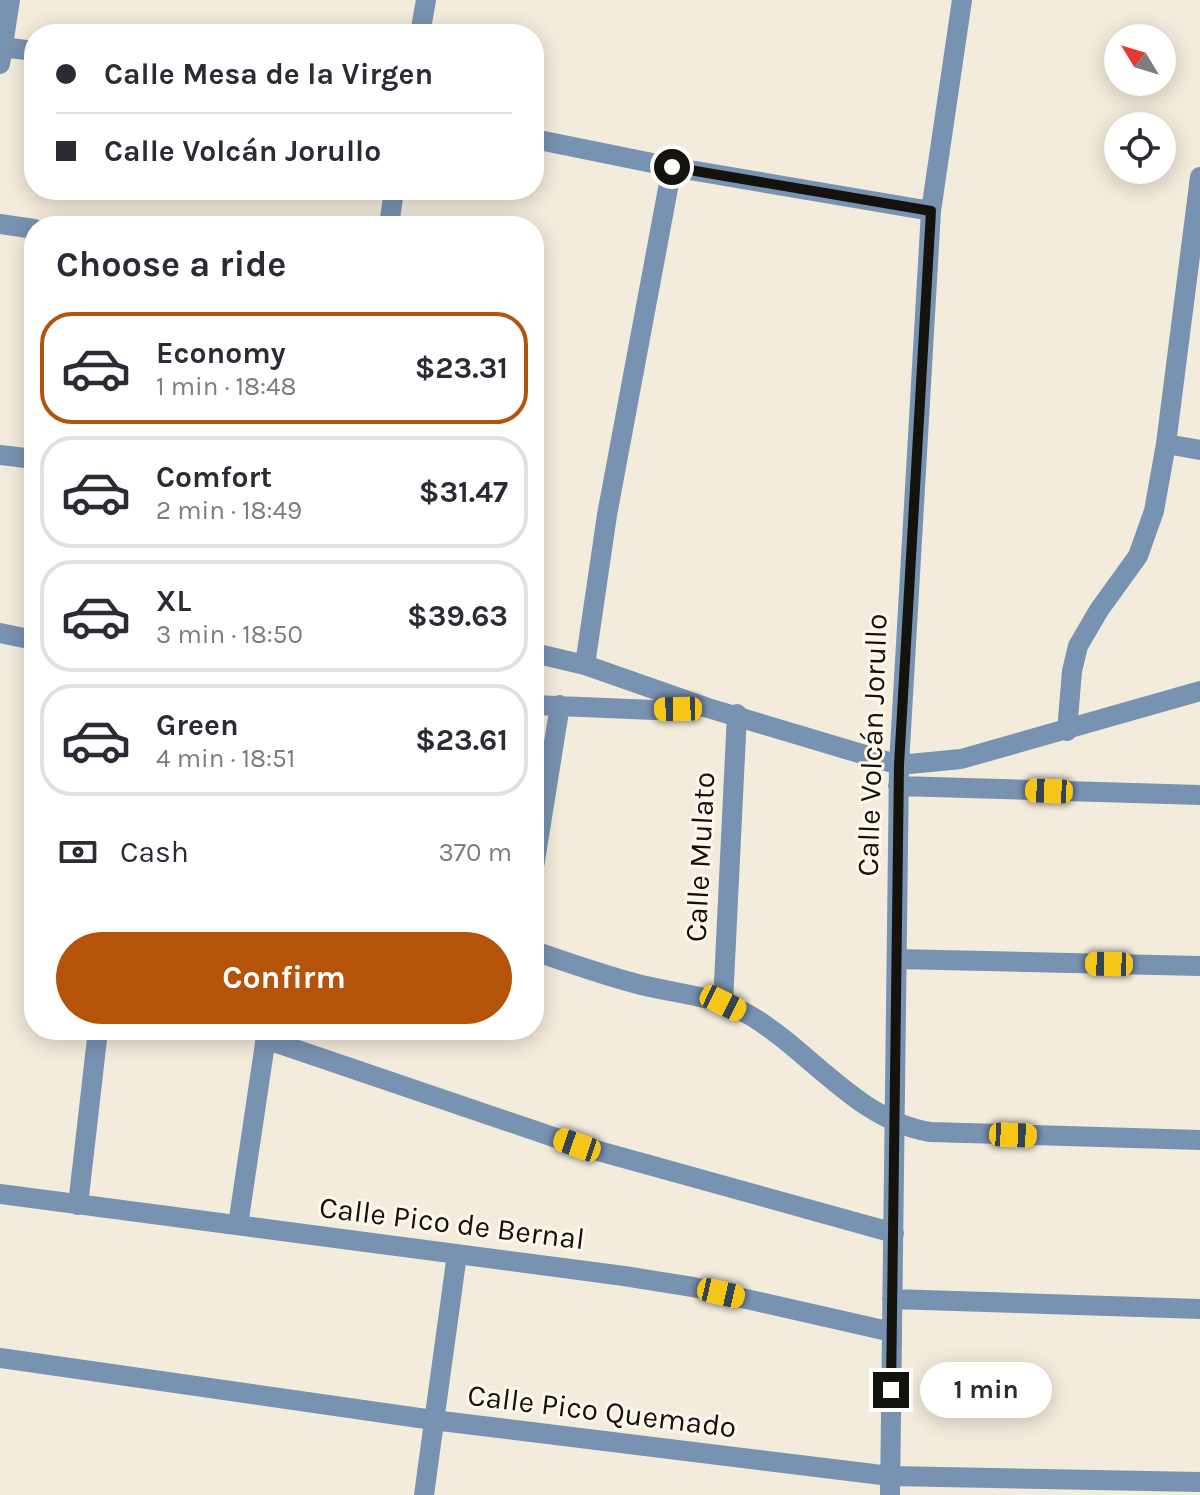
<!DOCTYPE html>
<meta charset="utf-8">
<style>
:root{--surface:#fff;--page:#f7f7f7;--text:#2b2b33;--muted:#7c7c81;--line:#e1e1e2;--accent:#b45309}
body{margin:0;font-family:Karla,sans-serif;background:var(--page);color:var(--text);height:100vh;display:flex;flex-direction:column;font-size:30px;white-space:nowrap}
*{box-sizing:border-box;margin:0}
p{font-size:26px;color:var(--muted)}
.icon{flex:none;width:44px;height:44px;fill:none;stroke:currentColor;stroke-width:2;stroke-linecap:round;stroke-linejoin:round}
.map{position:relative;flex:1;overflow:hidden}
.details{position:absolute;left:24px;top:216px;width:520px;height:824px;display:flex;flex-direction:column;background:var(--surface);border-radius:32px;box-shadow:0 4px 20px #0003}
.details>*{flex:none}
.banner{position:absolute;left:24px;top:24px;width:520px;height:176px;border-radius:32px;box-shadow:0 4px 20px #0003;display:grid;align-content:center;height:176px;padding:0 32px;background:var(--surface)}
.needle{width:52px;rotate:308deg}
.tools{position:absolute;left:1104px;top:24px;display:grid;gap:16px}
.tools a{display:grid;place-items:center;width:72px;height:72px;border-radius:50%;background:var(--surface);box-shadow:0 4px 20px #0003;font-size:40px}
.end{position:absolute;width:36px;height:36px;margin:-18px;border:10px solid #14120c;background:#fff;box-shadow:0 0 0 4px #fff}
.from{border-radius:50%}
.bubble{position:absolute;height:56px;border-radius:28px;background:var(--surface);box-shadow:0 4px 20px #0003;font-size:26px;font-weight:700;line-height:56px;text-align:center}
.car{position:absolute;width:24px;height:48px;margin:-24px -12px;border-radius:10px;box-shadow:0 0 6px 2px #0007;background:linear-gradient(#f5c518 24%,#345 0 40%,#f5c518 0 76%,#345 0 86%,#f5c518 0)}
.banner b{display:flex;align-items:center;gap:28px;height:76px;font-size:30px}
.banner b+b{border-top:2px solid var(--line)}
.banner i{width:20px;height:20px;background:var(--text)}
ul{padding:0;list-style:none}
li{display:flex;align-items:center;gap:24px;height:112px;margin:0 16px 12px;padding:0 16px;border:4px solid var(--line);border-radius:32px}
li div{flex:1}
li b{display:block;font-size:30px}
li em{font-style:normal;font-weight:700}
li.on{border-color:var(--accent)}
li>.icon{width:72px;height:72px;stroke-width:1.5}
h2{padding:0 32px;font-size:36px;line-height:96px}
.pay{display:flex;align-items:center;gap:20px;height:88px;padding:0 32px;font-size:30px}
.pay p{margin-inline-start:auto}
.action{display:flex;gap:16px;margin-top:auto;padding:16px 32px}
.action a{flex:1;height:92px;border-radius:48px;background:var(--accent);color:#fff;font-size:32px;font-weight:700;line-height:92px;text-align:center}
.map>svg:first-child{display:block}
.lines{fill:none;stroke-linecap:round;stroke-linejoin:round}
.street{stroke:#7892b1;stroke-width:20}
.route{stroke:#14120c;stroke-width:10}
.labels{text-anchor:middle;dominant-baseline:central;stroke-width:6;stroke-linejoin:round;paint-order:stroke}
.street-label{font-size:30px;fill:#14120c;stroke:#fff8ec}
</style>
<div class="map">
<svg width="1200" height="1495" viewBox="0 0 1200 1495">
<rect width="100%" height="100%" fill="#f3ebdb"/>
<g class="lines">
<path class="street" d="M 420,34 L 426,0
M 2,47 L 34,51
M 0,64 L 10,0
M 534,139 L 672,167 L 931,211
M 0,224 L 34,229
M 389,226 L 394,190
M 1166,444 L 1200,450
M 0,455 L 34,459
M 0,633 L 34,640
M 534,653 L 585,665 L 708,708 L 899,765 L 961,759 L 1200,691
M 585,665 L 607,515 L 672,167
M 534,705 L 654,710 L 696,708
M 1067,731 L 1072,671 L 1078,646 L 1099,610 L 1138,556 L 1154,511 L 1166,444 L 1200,177
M 898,786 L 1200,795
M 534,867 L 560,705
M 534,951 C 567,962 600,974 634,983 C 673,994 716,995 751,1016 C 811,1052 859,1121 930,1132 L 1200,1140
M 897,959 L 1200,966
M 723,1003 L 737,714
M 265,1039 L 577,1145 L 894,1233
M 0,1194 L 624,1276 L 693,1287 L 892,1332
M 78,1205 L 98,1030
M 238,1225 L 267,1030
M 892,1299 L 1200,1309
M 0,1358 L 433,1420 L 890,1476 L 1200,1482
M 424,1495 L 457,1254
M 890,1495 L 899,765 L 931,211 L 962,0"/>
</g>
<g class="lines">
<path class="route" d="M 672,167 L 931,211 L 899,765 L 891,1390"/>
</g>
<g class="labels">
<g class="street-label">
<text transform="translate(872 745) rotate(-88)">Calle Volcán Jorullo</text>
<text transform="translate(700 857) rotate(-87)">Calle Mulato</text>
<text transform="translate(452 1223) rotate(7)">Calle Pico de Bernal</text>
<text transform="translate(602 1411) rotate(7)">Calle Pico Quemado</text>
</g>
</g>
</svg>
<div class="tools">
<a><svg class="needle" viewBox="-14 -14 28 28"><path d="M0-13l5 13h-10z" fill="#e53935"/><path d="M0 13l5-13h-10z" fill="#7c7c81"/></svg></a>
<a><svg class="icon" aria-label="locate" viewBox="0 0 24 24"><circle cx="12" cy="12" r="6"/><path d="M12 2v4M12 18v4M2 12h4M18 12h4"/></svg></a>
</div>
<i class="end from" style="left:672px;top:167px"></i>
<i class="end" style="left:891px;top:1390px"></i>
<div class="bubble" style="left:920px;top:1362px;width:132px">1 min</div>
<i class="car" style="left:678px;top:709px;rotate:269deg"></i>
<i class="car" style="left:1049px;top:791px;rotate:272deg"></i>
<i class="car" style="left:1109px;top:964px;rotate:271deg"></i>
<i class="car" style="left:723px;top:1003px;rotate:116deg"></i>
<i class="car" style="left:1013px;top:1135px;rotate:92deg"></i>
<i class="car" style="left:577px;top:1145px;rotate:289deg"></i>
<i class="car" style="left:721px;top:1293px;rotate:103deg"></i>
<div class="banner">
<b><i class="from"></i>Calle Mesa de la Virgen</b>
<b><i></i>Calle Volcán Jorullo</b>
</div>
<section class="details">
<h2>Choose a ride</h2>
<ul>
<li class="on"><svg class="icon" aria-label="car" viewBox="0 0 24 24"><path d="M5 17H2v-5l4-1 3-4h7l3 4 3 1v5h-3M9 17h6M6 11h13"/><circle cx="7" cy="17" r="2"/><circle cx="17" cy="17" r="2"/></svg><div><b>Economy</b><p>1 min · 18:48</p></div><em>$23.31</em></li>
<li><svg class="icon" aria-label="car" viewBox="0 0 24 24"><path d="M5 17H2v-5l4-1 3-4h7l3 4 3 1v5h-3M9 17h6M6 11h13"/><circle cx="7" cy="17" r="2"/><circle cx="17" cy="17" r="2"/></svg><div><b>Comfort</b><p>2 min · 18:49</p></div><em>$31.47</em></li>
<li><svg class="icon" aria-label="car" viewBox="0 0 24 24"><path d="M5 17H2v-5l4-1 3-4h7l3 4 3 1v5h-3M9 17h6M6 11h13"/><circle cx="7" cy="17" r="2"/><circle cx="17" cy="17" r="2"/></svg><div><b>XL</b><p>3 min · 18:50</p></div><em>$39.63</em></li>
<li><svg class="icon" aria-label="car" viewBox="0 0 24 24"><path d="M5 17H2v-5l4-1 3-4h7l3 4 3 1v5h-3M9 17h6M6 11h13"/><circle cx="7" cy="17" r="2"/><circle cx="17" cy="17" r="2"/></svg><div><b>Green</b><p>4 min · 18:51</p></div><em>$23.61</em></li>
</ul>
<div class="pay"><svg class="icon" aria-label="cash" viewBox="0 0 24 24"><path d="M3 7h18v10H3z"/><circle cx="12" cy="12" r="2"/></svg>Cash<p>370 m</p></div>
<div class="action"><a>Confirm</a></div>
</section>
</div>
